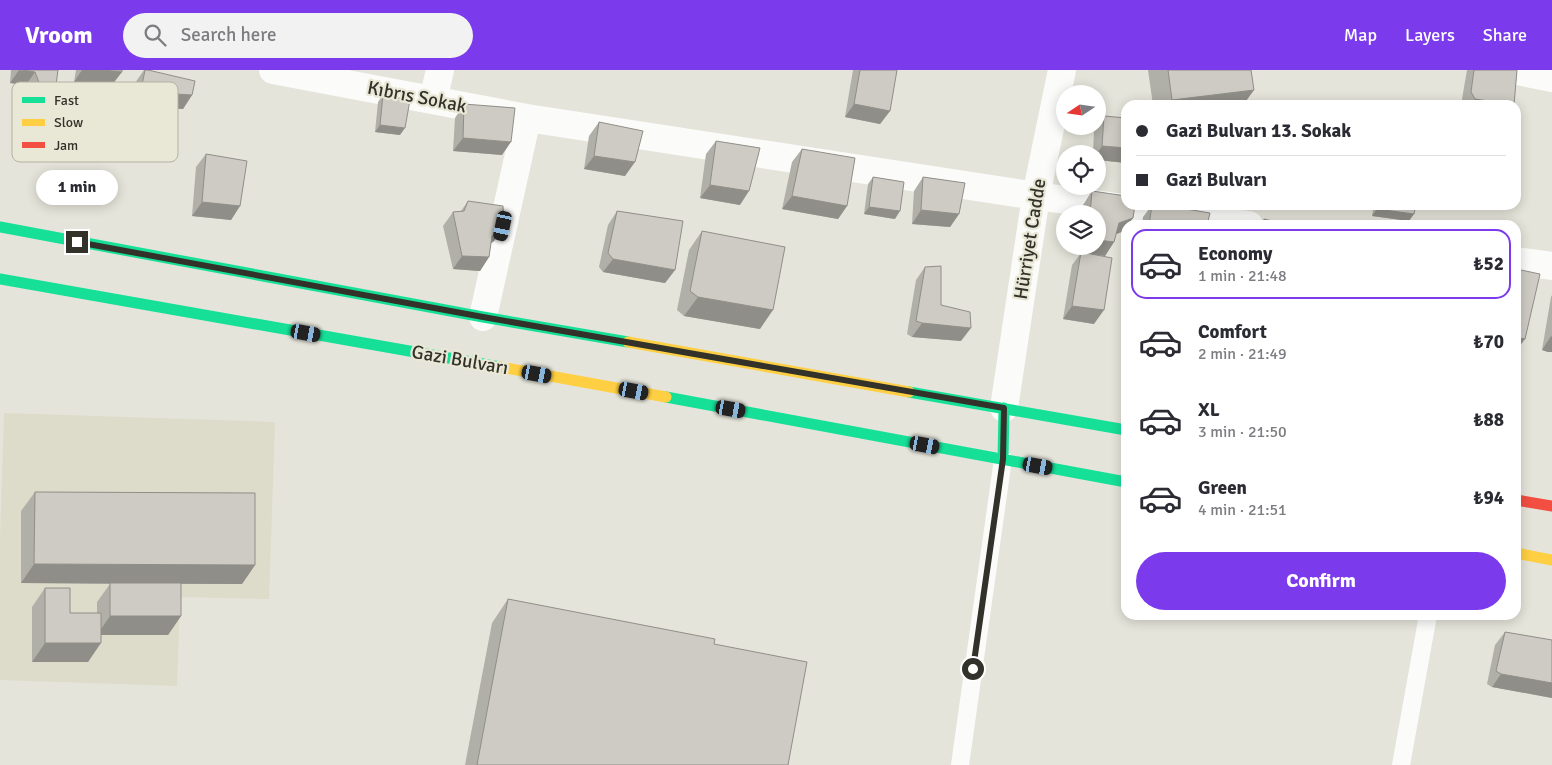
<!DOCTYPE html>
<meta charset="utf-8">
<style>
:root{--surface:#fff;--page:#f2f2f3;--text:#2b2b33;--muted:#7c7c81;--line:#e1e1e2;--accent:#7c3aed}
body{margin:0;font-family:Signika,sans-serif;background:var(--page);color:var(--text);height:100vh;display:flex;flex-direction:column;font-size:19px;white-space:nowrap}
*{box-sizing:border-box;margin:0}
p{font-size:16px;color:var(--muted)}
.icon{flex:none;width:28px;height:28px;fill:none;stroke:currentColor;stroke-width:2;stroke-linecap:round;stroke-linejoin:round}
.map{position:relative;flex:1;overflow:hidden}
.sheet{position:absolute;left:1121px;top:150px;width:400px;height:400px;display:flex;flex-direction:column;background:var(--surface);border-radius:15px;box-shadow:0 2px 12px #0003}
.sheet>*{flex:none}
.guide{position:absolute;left:1121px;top:30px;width:400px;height:110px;border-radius:15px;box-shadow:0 2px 12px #0003;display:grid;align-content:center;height:110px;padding:0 15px;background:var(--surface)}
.needle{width:32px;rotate:257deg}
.buttons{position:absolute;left:1056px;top:15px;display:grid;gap:10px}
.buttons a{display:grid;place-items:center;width:50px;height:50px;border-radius:50%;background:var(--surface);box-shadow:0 2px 12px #0003;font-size:25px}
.end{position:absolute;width:22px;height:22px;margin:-11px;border:6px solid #32322b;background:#fff;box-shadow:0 0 0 2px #fff}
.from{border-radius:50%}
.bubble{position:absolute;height:35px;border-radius:18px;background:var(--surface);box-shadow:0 2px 12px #0003;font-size:16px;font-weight:700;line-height:35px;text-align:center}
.car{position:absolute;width:15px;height:30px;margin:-15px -8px;border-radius:6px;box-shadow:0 0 4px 1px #0007;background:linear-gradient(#222 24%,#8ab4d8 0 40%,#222 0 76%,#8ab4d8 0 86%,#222 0)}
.guide b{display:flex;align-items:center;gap:18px;height:48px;font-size:19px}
.guide b+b{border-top:1px solid var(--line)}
.guide i{width:12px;height:12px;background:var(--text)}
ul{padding:9px 0 0;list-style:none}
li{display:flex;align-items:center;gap:15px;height:70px;margin:0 10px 8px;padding:0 5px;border:2px solid transparent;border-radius:15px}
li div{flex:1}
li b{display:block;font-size:19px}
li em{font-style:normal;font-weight:700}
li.active{border-color:var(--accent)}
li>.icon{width:45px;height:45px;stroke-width:1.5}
.action{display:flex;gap:10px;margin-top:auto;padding:10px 15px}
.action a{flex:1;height:58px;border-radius:30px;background:var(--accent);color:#fff;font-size:20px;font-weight:700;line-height:58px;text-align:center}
header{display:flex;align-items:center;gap:30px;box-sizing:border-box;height:70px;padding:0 25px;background:var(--accent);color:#fff}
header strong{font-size:24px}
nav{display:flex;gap:28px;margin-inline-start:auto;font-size:18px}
.search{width:350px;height:45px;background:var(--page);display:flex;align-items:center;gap:12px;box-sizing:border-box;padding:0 18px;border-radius:28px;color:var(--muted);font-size:19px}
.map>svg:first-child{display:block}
.built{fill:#dddbc9}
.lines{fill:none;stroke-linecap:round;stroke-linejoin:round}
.lane{stroke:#fbfbf9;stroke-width:18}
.street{stroke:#fbfbf9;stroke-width:28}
.fast{stroke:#16e098;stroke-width:11}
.slow{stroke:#ffcf43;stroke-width:11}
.jam{stroke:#f24e42;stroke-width:11}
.wall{fill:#b0afa8}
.shaded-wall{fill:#908e88}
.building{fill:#cdcbc3;stroke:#908e88}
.route{stroke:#32322b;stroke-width:6}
.labels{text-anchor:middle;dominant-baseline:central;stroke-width:4.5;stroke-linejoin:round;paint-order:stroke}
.street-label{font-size:19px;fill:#32322b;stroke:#e9e8d6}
.key{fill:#e9e8d6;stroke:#b2b1a3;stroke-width:1}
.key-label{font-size:14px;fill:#32322b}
</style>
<header>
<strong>Vroom</strong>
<div class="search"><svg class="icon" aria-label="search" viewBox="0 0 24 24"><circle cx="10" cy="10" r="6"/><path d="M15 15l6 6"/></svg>Search here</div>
<nav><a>Map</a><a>Layers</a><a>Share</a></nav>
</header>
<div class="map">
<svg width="1552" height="695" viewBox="0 0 1552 695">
<rect width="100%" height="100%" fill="#e5e4da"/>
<path class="built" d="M 4,343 L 275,352 L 269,529 L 180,527 L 177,616 L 0,610 L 0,470 Z"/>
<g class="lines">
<path class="lane" d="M 960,695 L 1003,389
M 1401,695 L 1428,545"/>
<path class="street" d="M 273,0 L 527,48 L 1036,126 L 1249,155
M 1512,0 L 1552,8
M 433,30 L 440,0
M 1516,191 L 1552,196
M 483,247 L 527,48
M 1004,338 L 1036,126 L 1062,0"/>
<path class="fast" d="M 0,157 L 483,247 L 628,272
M 0,209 L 500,297
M 909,322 L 1126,360
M 666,327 L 1126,412
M 1003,389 L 1004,338"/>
<path class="slow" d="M 628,272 L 909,322
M 500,297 L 666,327
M 1516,483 L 1552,490"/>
<path class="jam" d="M 1516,430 L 1552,436"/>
</g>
<path class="wall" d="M 11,0 L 58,0 L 56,15 L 46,29 L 31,28 L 26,15 L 10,13 Z
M 76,0 L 122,0 L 112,15 L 74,12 Z
M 144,0 L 148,0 L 192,25 L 183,39 L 173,38 L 162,57 L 153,60 L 145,72 L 125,69 L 135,13 Z
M 853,0 L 897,0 L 890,41 L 880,54 L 845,47 Z
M 1148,0 L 1251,0 L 1254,20 L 1243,35 L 1153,35 Z
M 1467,0 L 1517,0 L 1514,35 L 1461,35 Z
M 383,25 L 400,65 L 375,62 L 378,32 Z
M 464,34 L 502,85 L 453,81 L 455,48 Z
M 1104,46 L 1126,48 L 1126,93 L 1098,90 L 1098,84 L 1093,84 L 1094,59 L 1096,56 L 1098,56 L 1098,54 Z
M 599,52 L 625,106 L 584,99 L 589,66 Z
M 716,71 L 740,135 L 700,128 L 706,84 Z
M 802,79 L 847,136 L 838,149 L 782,139 L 792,92 Z
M 206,84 L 240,136 L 231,150 L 192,146 L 196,97 Z
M 873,107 L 895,149 L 864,144 L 868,114 Z
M 923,107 L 959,144 L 950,157 L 912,154 L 914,121 Z
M 1092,121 L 1126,155 L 1126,158 L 1124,161 L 1116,164 L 1114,172 L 1105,186 L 1096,185 L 1094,254 L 1063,249 L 1072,195 L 1081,183 L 1079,182 L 1079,176 L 1098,176 L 1098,144 L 1082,144 L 1083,135 Z
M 468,131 L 504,157 L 494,171 L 491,173 L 489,187 L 480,201 L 453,199 L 443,156 L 453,142 L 461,141 Z
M 1152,135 L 1162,135 L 1207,155 L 1142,155 L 1143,147 Z
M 1374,135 L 1416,135 L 1409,151 L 1372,146 Z
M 617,141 L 675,200 L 665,213 L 603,202 L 599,197 L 608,155 Z
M 1264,149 L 1289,155 L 1260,155 Z
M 702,161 L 760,259 L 684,246 L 677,240 L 689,180 Z
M 925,197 L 941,235 L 961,271 L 912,267 L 907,264 L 916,210 Z
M 1552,225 L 1552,282 L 1548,282 L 1542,280 L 1551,227 Z
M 35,422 L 255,495 L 242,514 L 181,514 L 181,546 L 168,565 L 101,565 L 88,592 L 32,592 L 32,537 L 45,518 L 70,543 L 97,543 L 97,532 L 110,514 L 21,513 L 21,441 Z
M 508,529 L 714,574 L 788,695 L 465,695 L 492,553 Z
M 1505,562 L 1552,570 L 1552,628 L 1492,617 L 1487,614 L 1495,575 Z"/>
<path class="shaded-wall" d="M 19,0 L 35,2 L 26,15 L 10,13 Z
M 82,0 L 103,0 L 122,2 L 112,15 L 74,12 Z
M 40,15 L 56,15 L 46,29 L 31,28 Z
M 1254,20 L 1243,35 L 1168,35 L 1172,30 Z
M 176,24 L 192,25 L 183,39 L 166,38 Z
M 1475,29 L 1512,35 L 1471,35 Z
M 854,34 L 890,41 L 880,54 L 845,47 Z
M 171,43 L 162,57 L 153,60 L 145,72 L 125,69 L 134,55 Z
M 380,55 L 405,58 L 400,65 L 375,62 Z
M 463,68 L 511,72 L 502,85 L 453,81 Z
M 1102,76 L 1126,78 L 1126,93 L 1098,90 L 1097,84 Z
M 594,86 L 635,92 L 625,106 L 584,99 Z
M 710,115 L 749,121 L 740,135 L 700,128 Z
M 792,126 L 847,136 L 838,149 L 782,139 Z
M 202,132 L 240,136 L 231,150 L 192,146 Z
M 869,137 L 900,141 L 895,149 L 864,144 Z
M 1377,139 L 1414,144 L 1409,151 L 1372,146 Z
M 921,140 L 959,144 L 950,157 L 912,154 Z
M 1133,148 L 1128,155 L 1126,155 L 1126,158 L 1124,161 L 1109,167 L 1119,153 Z
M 504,157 L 494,171 L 483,180 L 492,166 Z
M 1098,170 L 1114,172 L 1105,186 L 1079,182 L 1083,176 L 1098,176 Z
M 462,186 L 489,187 L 480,201 L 453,199 Z
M 613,189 L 675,200 L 665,213 L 603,202 Z
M 698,227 L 773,240 L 760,259 L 684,246 Z
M 1072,236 L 1104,240 L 1094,254 L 1063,249 Z
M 922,253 L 971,258 L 961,271 L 912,267 Z
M 1551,266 L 1552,267 L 1552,282 L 1548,282 L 1542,280 Z
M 1516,267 L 1525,269 L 1516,281 Z
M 34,494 L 255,495 L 242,514 L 21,513 Z
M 110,546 L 181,546 L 168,565 L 97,565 Z
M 45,573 L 101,573 L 88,592 L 32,592 Z
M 1501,604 L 1552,613 L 1552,628 L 1492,617 Z"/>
<path class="building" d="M 23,0 L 58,0 L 56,15 L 40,15 L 35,2 Z
M 103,0 L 122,0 L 122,2 Z
M 145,0 L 148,0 L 195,11 L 192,25 L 176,24 L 171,43 L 158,48 L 154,58 L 134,55 Z
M 860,0 L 897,0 L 890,41 L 854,34 Z
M 1168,0 L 1251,0 L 1254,20 L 1172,30 Z
M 1474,0 L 1517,0 L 1514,35 L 1475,29 L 1471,22 Z
M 383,25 L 410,30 L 405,58 L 380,55 Z
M 464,34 L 515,38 L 511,72 L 463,68 Z
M 1104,46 L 1126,48 L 1126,78 L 1102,76 Z
M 599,52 L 643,61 L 635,92 L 594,86 Z
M 716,71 L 760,78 L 749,121 L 710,115 Z
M 802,79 L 855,88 L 847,136 L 792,126 Z
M 206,84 L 247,91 L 240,136 L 202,132 Z
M 873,107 L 904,112 L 900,141 L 869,137 Z
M 923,107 L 965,113 L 959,144 L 921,140 Z
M 1092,121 L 1126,126 L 1126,135 L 1135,135 L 1133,148 L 1119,153 L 1114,172 L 1098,170 L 1098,144 L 1090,144 Z
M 468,131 L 503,136 L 504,157 L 492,166 L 489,187 L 462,186 L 453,142 L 464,141 Z
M 1152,135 L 1162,135 L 1210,143 L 1207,155 L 1149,155 Z
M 1378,135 L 1416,135 L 1414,144 L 1377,139 Z
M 617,141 L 683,151 L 675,200 L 613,189 L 608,183 Z
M 1264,149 L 1289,155 L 1264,155 Z
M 702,161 L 785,177 L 773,240 L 698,227 L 690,221 Z
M 1081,182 L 1112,188 L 1104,240 L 1072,236 Z
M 941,196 L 941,235 L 970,242 L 971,258 L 922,253 L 916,251 L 925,197 Z
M 1516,199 L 1540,204 L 1525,269 L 1516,267 Z
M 35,422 L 255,423 L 255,495 L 34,494 Z
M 110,513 L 181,513 L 181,546 L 110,546 Z
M 45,518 L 70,518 L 70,543 L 101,543 L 101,573 L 45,573 Z
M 508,529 L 715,569 L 714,574 L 807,592 L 788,695 L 477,695 Z
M 1505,562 L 1552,570 L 1552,613 L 1501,604 L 1496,601 Z"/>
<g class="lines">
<path class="route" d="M 77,172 L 483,247 L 1004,338 L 1003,389 L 973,599"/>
</g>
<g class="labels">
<g class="street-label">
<text transform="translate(417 27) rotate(11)">Kıbrıs Sokak</text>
<text transform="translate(1030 169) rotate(-81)">Hürriyet Cadde</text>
<text transform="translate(460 290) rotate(10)">Gazi Bulvarı</text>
</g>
</g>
<rect x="12" y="12" width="166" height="80" rx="8" class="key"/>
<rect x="22" y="27" width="23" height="6" fill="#16e098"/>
<rect x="22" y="49" width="23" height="7" fill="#ffcf43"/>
<rect x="22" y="72" width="23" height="6" fill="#f24e42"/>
<g class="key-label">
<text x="54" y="35">Fast</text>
<text x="54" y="57">Slow</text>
<text x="54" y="80">Jam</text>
</g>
</svg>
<div class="buttons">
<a><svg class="needle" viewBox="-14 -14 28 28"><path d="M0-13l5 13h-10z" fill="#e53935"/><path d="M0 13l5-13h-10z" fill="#7c7c81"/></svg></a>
<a><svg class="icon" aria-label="locate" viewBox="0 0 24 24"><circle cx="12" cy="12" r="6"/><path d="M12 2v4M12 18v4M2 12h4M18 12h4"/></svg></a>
<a><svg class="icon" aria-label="layers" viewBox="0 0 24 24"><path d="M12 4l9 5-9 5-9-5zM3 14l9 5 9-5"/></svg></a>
</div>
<i class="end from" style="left:973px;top:599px"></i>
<i class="end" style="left:77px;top:172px"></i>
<div class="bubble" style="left:36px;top:100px;width:82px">1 min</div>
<i class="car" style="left:503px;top:156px;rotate:192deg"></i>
<i class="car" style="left:306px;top:263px;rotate:100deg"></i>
<i class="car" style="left:537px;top:304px;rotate:101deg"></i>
<i class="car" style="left:634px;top:321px;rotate:101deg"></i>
<i class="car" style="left:731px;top:339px;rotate:100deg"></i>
<i class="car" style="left:925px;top:375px;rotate:101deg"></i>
<i class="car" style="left:1038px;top:396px;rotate:100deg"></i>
<div class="guide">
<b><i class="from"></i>Gazi Bulvarı 13. Sokak</b>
<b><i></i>Gazi Bulvarı</b>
</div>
<section class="sheet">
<ul>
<li class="active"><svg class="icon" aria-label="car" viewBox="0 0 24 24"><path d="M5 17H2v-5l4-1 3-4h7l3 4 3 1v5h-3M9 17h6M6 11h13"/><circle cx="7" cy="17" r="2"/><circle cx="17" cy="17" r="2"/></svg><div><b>Economy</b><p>1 min · 21:48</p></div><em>₺52</em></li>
<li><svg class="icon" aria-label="car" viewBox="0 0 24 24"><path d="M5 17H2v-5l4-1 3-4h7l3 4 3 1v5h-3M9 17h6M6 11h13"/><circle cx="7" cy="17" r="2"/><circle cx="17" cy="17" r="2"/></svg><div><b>Comfort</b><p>2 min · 21:49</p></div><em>₺70</em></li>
<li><svg class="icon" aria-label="car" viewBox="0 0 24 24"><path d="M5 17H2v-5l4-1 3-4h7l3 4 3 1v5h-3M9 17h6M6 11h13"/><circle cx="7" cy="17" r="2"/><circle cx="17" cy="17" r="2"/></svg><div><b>XL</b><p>3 min · 21:50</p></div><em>₺88</em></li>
<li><svg class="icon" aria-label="car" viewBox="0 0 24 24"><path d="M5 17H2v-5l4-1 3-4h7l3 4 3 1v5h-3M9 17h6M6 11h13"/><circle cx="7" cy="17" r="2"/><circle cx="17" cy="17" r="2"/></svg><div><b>Green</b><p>4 min · 21:51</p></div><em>₺94</em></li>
</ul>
<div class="action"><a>Confirm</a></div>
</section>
</div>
